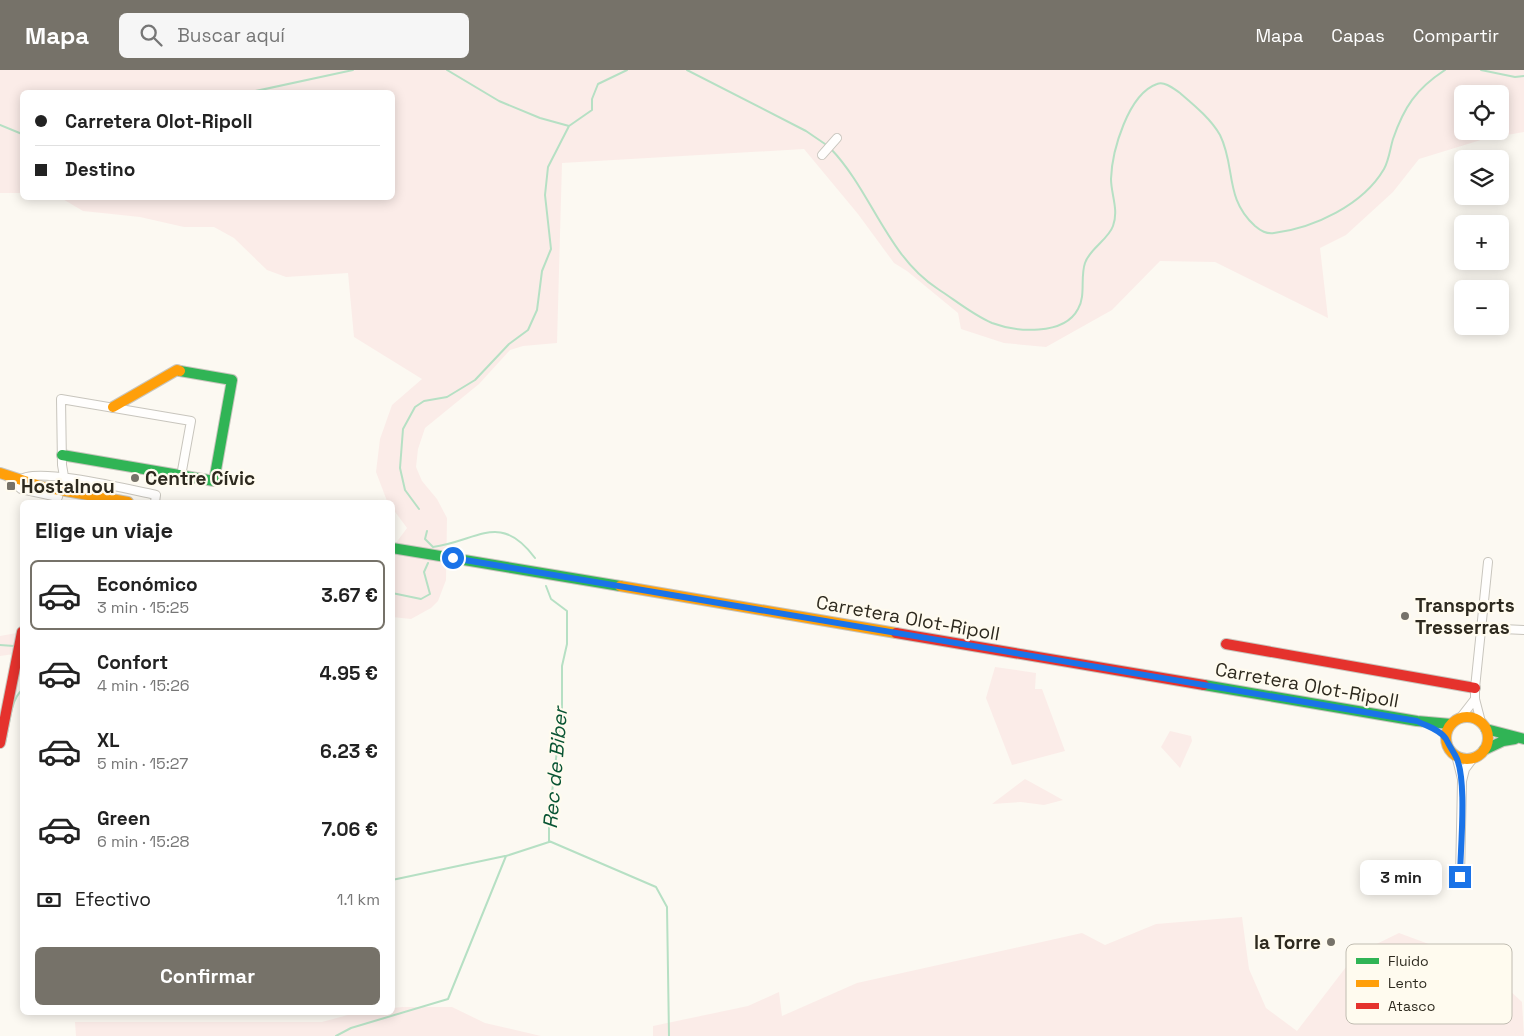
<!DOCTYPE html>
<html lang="es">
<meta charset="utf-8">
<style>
:root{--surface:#fff;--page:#f6f6f6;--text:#222;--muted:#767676;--line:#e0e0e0;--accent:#767269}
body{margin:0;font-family:"Space Grotesk",sans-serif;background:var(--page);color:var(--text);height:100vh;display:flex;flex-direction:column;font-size:19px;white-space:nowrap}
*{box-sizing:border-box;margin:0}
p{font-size:16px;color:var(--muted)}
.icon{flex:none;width:28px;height:28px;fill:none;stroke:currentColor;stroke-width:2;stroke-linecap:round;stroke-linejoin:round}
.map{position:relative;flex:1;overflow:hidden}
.details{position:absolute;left:20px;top:430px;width:375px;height:515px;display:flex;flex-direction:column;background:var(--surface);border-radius:8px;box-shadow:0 2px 12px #0003}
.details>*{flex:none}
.top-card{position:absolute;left:20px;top:20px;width:375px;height:110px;border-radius:8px;box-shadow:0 2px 12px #0003;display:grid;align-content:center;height:110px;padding:0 15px;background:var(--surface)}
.fabs{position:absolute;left:1454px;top:15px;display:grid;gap:10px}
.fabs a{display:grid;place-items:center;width:55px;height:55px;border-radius:8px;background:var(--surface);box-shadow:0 2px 12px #0003;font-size:25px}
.end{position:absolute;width:22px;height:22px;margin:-11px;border:6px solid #1a73e8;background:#fff;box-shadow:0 0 0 2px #fff}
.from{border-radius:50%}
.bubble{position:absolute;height:35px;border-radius:8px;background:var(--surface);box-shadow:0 2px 12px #0003;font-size:16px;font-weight:800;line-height:35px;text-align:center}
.top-card b{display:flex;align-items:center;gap:18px;height:48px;font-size:19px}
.top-card b+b{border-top:1px solid var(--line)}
.top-card i{width:12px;height:12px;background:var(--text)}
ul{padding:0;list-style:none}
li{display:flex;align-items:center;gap:15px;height:70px;margin:0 10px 8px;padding:0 5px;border:2px solid transparent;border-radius:8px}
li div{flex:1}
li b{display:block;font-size:19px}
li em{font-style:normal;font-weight:800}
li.active{border-color:var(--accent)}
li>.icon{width:45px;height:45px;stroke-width:1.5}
h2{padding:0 15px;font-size:22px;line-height:60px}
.pay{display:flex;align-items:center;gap:12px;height:55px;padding:0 15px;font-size:19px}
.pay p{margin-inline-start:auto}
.button{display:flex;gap:10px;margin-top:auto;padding:10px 15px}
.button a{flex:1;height:58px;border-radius:8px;background:var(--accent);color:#fff;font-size:20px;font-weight:800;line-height:58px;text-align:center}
header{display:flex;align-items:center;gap:30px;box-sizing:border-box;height:70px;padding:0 25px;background:var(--accent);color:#fff}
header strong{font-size:24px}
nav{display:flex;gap:28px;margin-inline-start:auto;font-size:18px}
.search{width:350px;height:45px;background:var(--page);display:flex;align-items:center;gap:12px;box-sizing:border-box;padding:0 18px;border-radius:8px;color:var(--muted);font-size:19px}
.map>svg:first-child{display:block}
.green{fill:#fbece8;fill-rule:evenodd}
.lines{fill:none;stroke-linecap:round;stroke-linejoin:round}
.stream{stroke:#b6e0c4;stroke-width:2}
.street-casing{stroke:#c8c5bd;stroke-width:10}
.fast-casing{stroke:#c8c5bd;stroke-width:12}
.slow-casing{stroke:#c8c5bd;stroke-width:12}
.jam-casing{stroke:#c8c5bd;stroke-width:12}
.street{stroke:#fffefd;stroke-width:8}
.fast{stroke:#30b455;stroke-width:10}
.slow{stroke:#ff9f0a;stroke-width:10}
.jam{stroke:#e5322d;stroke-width:10}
.route{stroke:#1a73e8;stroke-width:6}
.poi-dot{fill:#767269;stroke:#fffbef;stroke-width:2}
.labels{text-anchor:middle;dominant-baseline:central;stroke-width:4.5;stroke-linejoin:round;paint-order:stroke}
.poi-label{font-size:19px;font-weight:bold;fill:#2e2a1f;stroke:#fffbef;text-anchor:start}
.street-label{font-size:19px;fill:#2e2a1f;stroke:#fffbef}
.water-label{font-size:20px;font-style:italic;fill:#085433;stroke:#fffbef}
.key{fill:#fffbef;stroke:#c0bcb1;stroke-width:1}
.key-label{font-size:14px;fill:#2e2a1f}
</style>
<header>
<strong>Mapa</strong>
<div class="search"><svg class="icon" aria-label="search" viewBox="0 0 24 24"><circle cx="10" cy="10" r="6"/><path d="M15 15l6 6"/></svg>Buscar aquí</div>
<nav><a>Mapa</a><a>Capas</a><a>Compartir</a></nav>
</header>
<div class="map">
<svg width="1524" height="966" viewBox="0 0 1524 966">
<rect width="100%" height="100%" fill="#fcf9f2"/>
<path class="green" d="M 0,0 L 1524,0 L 1524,62 L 1484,69 L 1419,89 L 1393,122 L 1346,165 L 1320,178 L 1328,248 L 1215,192 L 1160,191 L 1112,240 L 1046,277 L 1004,273 L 961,259 L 958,243 L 907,201 L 894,193 L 858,144 L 804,79 L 562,93 L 557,273 L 523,276 L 510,280 L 479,314 L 425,358 L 418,379 L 416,397 L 422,411 L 437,429 L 447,448 L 446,510 L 438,531 L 431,538 L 411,549 L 392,547 L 393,477 L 407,458 L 393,439 L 392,432 L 387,431 L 376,402 L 380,369 L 392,335 L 422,309 L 354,267 L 348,203 L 286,207 L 267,200 L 234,168 L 214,157 L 184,157 L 140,147 L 83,141 L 61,128 L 392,128 L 392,22 L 22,22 L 22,123 L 0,123 ZM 1462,24 L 1500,24 L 1500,61 L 1462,61 Z
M 22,562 L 14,584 L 0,586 L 0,566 Z
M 995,597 L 1036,603 L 1035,619 L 1042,619 L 1065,681 L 1012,695 L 986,628 Z
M 1170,661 L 1191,666 L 1192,671 L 1180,698 L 1161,677 Z
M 1025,709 L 1063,730 L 1044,735 L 1021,732 L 992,734 Z
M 1242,847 L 1249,899 L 1266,938 L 1297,961 L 1356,884 L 1399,863 L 1480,893 L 1522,932 L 1524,966 L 653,966 L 653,956 L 748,936 L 779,922 L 782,946 L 857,913 L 1082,863 L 1105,875 L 1156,854 Z
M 403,937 L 452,937 L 485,953 L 541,966 L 76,966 L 75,952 L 322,952 L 355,943 L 392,942 L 393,938 Z"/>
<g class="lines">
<path class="stream" d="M 447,0 L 499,31 L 540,48 L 569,56 L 592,40 L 592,29 L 598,14 L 627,0
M 687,0 L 806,61 L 828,76
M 1481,0 L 1515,7 L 1524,6
M 251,22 L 353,0
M 0,55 L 22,64
M 831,79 C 872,122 887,186 938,219 C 955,230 973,245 992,253 C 1016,262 1064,266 1078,239 C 1086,226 1080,207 1085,193 C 1090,178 1108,170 1113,156 C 1119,140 1111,124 1111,109 C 1112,81 1128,24 1157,14 C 1165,11 1174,19 1180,23 C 1194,35 1211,49 1220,65 C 1236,97 1224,128 1255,156 C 1261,161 1266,164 1274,163 C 1314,158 1363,135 1384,99 C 1389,90 1390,79 1393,69 C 1404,37 1416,19 1445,0
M 419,439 L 405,420 L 400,398 L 403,359 L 415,337 L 424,331 L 447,327 L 475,310 L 509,274 L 528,260 L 537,240 L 542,201 L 551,179 L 545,125 L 548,97 L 569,56
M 427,461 L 425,469 L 433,477 C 478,471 500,441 535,488
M 546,516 L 551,529 L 567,541 L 567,574 L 562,596 L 562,638 L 549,748 L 549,771 L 656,817 L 667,837 L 669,966
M 392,523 L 421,529 L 430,524 L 424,502 L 428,493
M 0,575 L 14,576
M 5,673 C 9,658 10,630 22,620
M 392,810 L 505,786
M 336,966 L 351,958 L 448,929 L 506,786 L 549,772"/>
<g class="street-casing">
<path id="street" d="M 822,85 L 837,68
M 8,407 L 21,419 L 58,427
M 20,410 C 34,396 132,420 156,425 L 155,432
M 63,421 L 65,412 L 62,395 L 61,329 L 191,351 L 181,406
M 1481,558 L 1524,560
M 1461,647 L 1475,629
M 1481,652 L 1475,629 L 1475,618 L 1488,492
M 1456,685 L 1462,709
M 1460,807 L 1462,711 L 1465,699 L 1474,687"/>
</g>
<g class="fast-casing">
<path id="fast" d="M 62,385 L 214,411 L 232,310 L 180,301
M 392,478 L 620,516
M 1204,615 L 1417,651 L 1451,654
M 1486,659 L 1524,669
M 1484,680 L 1503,671 L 1515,669"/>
</g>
<g class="slow-casing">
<path id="slow" d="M 113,337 L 177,300 L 180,301
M 0,403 L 43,417 L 128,432
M 620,516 L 896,563
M1446 668a21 21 0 1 1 42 0a21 21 0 1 1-42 0Z"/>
</g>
<g class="jam-casing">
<path id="jam" d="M 896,563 L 1204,615
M 1226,574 L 1475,618
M 0,673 L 22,562"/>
</g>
<use href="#street" class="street"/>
<use href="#fast" class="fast"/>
<use href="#slow" class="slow"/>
<use href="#jam" class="jam"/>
</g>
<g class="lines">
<path class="route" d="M 453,488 L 1417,651 C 1426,656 1441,660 1446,669 C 1450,677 1451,678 1455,685 C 1468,705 1460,782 1460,807"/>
</g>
<g class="poi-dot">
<circle cx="135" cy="408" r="5"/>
<rect x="6" y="411" width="10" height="10" rx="2.5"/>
<circle cx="1405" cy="546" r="5"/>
<circle cx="1331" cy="872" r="5"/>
</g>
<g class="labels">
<g class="poi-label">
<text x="145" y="408">Centre Cívic</text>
<text x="21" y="416">Hostalnou</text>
<text x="1415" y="535">Transports<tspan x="1415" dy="22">Tresserras</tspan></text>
<text x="1321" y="872" text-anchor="end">la Torre</text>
</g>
<g class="street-label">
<text transform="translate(908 548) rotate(10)">Carretera Olot-Ripoll</text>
<text transform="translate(1307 615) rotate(10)">Carretera Olot-Ripoll</text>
</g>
<g class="water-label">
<text transform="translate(555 698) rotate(-85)">Rec de Biber</text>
</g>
</g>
<rect x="1346" y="874" width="166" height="80" rx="8" class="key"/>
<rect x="1356" y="888" width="23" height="6" fill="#30b455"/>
<rect x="1356" y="910" width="23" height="7" fill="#ff9f0a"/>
<rect x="1356" y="933" width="23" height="6" fill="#e5322d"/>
<g class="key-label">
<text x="1388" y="896">Fluido</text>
<text x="1388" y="918">Lento</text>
<text x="1388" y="941">Atasco</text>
</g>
</svg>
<div class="fabs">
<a><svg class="icon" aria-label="locate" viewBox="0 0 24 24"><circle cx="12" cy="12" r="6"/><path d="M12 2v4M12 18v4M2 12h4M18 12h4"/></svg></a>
<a><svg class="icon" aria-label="layers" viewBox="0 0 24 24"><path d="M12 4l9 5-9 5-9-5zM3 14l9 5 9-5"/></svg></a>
<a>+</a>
<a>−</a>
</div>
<i class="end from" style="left:453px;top:488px"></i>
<i class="end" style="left:1460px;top:807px"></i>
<div class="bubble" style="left:1360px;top:790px;width:82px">3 min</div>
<div class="top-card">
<b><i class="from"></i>Carretera Olot-Ripoll</b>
<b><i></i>Destino</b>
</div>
<section class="details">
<h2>Elige un viaje</h2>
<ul>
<li class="active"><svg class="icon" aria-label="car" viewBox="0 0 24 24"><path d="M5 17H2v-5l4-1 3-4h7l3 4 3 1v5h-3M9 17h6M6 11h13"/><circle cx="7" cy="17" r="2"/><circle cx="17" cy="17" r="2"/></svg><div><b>Económico</b><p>3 min · 15:25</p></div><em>3.67 €</em></li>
<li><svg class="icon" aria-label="car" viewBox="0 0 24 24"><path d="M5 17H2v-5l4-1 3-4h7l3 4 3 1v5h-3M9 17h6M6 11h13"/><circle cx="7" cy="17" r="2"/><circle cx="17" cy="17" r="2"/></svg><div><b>Confort</b><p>4 min · 15:26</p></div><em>4.95 €</em></li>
<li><svg class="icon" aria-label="car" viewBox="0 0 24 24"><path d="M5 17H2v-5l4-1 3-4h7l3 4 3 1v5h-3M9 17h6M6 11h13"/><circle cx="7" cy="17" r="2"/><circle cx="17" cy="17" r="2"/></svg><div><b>XL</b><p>5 min · 15:27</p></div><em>6.23 €</em></li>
<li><svg class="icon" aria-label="car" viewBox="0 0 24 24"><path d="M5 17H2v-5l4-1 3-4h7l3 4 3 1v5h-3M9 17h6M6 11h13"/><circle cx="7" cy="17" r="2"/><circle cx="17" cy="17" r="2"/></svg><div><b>Green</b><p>6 min · 15:28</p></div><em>7.06 €</em></li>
</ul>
<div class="pay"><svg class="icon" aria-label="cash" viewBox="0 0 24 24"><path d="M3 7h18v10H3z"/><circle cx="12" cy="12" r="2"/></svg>Efectivo<p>1.1 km</p></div>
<div class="button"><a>Confirmar</a></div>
</section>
</div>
